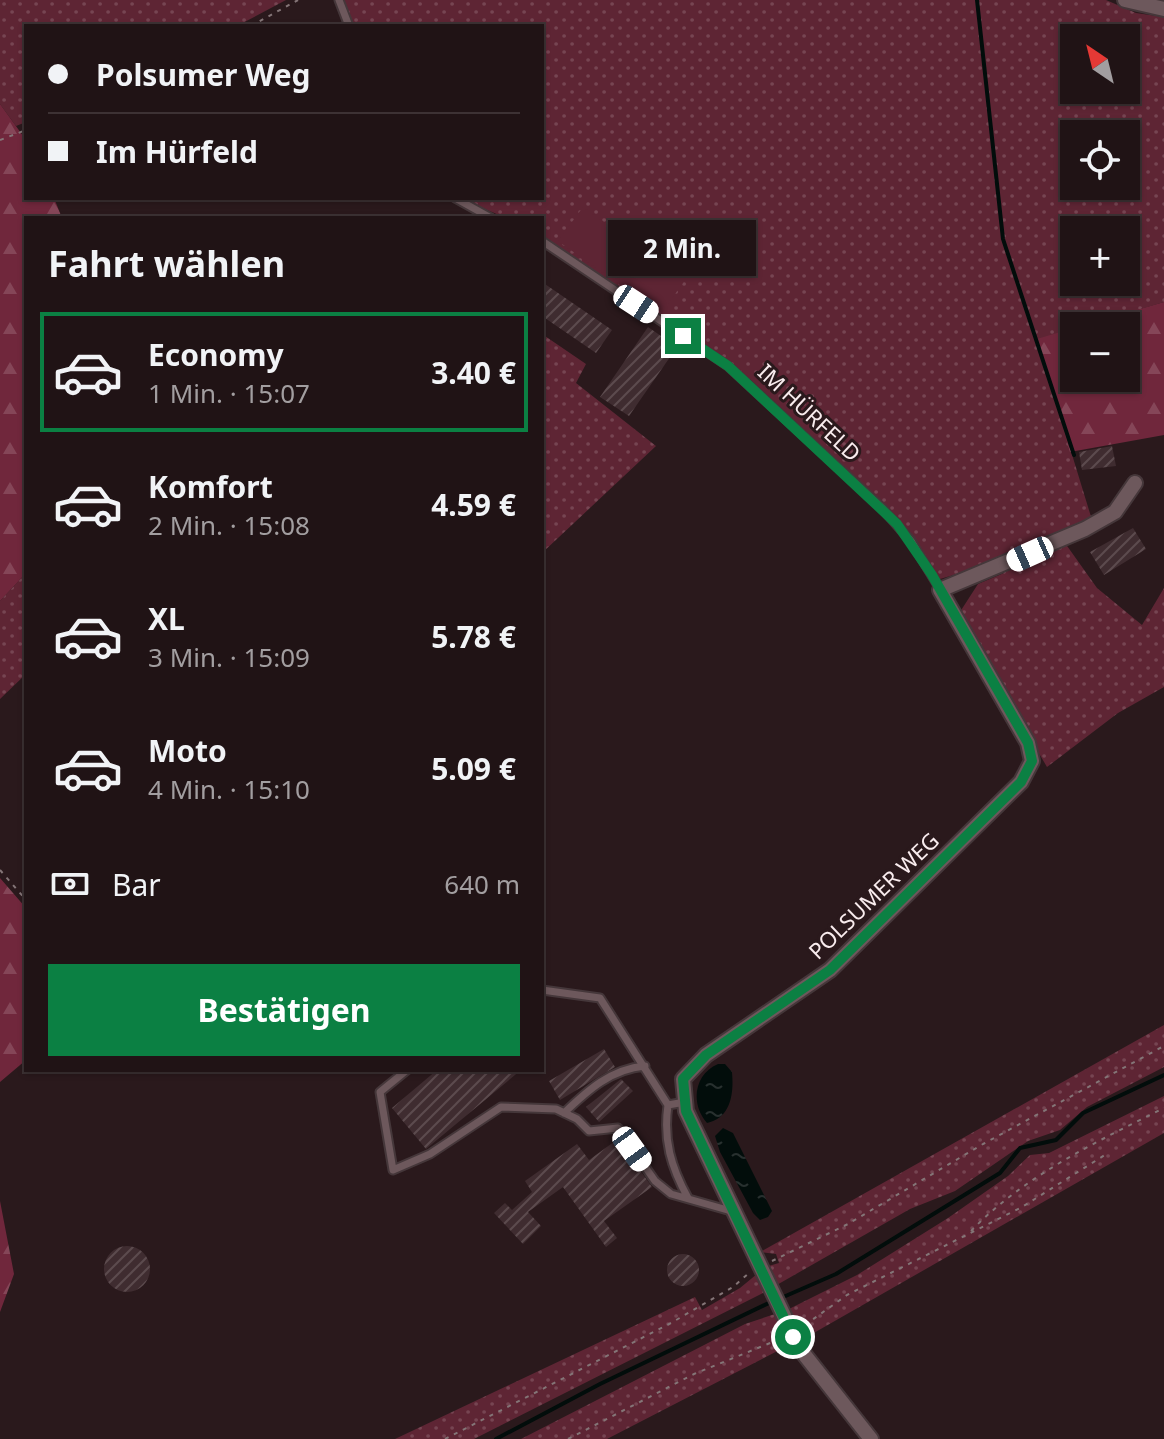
<!DOCTYPE html>
<html lang="de">
<meta charset="utf-8">
<style>
:root{--surface:#201315;--page:#281c1e;--text:#f1f3f6;--muted:#a29ea0;--line:#3d3234;--accent:#0b8043}
body{margin:0;font-family:"Noto Sans",sans-serif;background:var(--page);color:var(--text);height:100vh;display:flex;flex-direction:column;font-size:30px;white-space:nowrap}
*{box-sizing:border-box;margin:0}
p{font-size:26px;color:var(--muted)}
.icon{flex:none;width:44px;height:44px;fill:none;stroke:currentColor;stroke-width:2;stroke-linecap:round;stroke-linejoin:round}
.map{position:relative;flex:1;overflow:hidden}
.details{position:absolute;left:24px;top:216px;width:520px;height:856px;display:flex;flex-direction:column;background:var(--surface);border-radius:0px;box-shadow:0 2px 6px #0004,0 0 0 2px var(--line)}
.details>*{flex:none}
.hud{position:absolute;left:24px;top:24px;width:520px;height:176px;border-radius:0px;box-shadow:0 2px 6px #0004,0 0 0 2px var(--line);display:grid;align-content:center;height:176px;padding:0 24px;background:var(--surface)}
.needle{width:52px;rotate:325deg}
.tools{position:absolute;left:1060px;top:24px;display:grid;gap:16px}
.tools a{display:grid;place-items:center;width:80px;height:80px;border-radius:0px;background:var(--surface);box-shadow:0 2px 6px #0004,0 0 0 2px var(--line);font-size:40px}
.end{position:absolute;width:36px;height:36px;margin:-18px;border:10px solid #0b8043;background:#fff;box-shadow:0 0 0 4px #fff}
.from{border-radius:50%}
.bubble{position:absolute;height:56px;border-radius:0px;background:var(--surface);box-shadow:0 2px 6px #0004,0 0 0 2px var(--line);font-size:26px;font-weight:700;line-height:56px;text-align:center}
.car{position:absolute;width:24px;height:48px;margin:-24px -12px;border-radius:10px;box-shadow:0 0 6px 2px #0007;background:linear-gradient(#fff 24%,#345 0 40%,#fff 0 76%,#345 0 86%,#fff 0)}
.hud b{display:flex;align-items:center;gap:28px;height:76px;font-size:30px}
.hud b+b{border-top:2px solid var(--line)}
.hud i{width:20px;height:20px;background:var(--text)}
ul{padding:0;list-style:none}
li{display:flex;align-items:center;gap:24px;height:120px;margin:0 16px 12px;padding:0 8px;border:4px solid transparent;border-radius:0px}
li div{flex:1}
li b{display:block;font-size:30px}
li em{font-style:normal;font-weight:700}
li.active{border-color:var(--accent)}
li>.icon{width:72px;height:72px;stroke-width:1.5}
h2{padding:0 24px;font-size:36px;line-height:96px}
.pay{display:flex;align-items:center;gap:20px;height:88px;padding:0 24px;font-size:30px}
.pay p{margin-inline-start:auto}
.primary-button{display:flex;gap:16px;margin-top:auto;padding:16px 24px}
.primary-button a{flex:1;height:92px;border-radius:0px;background:var(--accent);color:#fff;font-size:32px;font-weight:700;line-height:92px;text-align:center}
.map>svg:first-child{display:block}
.grass{fill:url(#grass-dots);fill-rule:evenodd}
.forest{fill:url(#forest-firs)}
.pitch{fill:#5e2534}
.water{fill:url(#water-ripples)}
.lines{fill:none;stroke-linecap:round;stroke-linejoin:round}
.stream{stroke:#020d0b;stroke-width:4}
.building{fill:url(#building-hatch)}
.lane-casing{stroke:#45373a;stroke-width:11}
.street-casing{stroke:#45373a;stroke-width:18}
.path{stroke:#847577;stroke-width:2;stroke-dasharray:4 6;stroke-linecap:butt}
.lane{stroke:#6d585c;stroke-width:7}
.street{stroke:#6d585c;stroke-width:14}
.route{stroke:#0b8043;stroke-width:10}
.labels{text-anchor:middle;dominant-baseline:central;stroke-width:6;stroke-linejoin:round;paint-order:stroke}
.street-label{font-size:22px;fill:#f9ecee;stroke:#2a191c}
</style>
<div class="map">
<svg width="1164" height="1439" viewBox="0 0 1164 1439">
<defs>
<pattern id="grass-dots" width="8" height="8" patternUnits="userSpaceOnUse" patternTransform="scale(2)"><rect width="8" height="8" fill="#5e2534"/><path d="M2 2h.1M6 6h.1" fill="none" stroke="#764552" stroke-width="1.8" stroke-linecap="round"/></pattern>
<pattern id="forest-firs" width="22" height="20" patternUnits="userSpaceOnUse" patternTransform="scale(2)"><rect width="22" height="20" fill="#70273c"/><path d="M5 1l3.5 6h-7zM16 11l3.5 6h-7z" fill="#854658"/></pattern>
<pattern id="water-ripples" width="26" height="14" patternUnits="userSpaceOnUse" patternTransform="scale(2)"><rect width="26" height="14" fill="#020d0b"/><path d="M2 4q2-2 4 0t4 0M15 11q2-2 4 0t4 0" fill="none" stroke="#28302f"/></pattern>
<pattern id="building-hatch" width="6" height="6" patternUnits="userSpaceOnUse" patternTransform="scale(2)"><rect width="6" height="6" fill="#3f2c30"/><path d="M-1 1l2-2M0 6l6-6M5 7l2-2" fill="none" stroke="#5c4b4e"/></pattern>
</defs>
<rect width="100%" height="100%" fill="#2a191c"/>
<path class="grass" d="M 0,0 L 286,0 L 237,26 L 26,26 L 26,122 L 16,126 L 0,104 Z
M 342,0 L 1106,0 L 1136,13 L 1164,17 L 1164,302 L 1037,340 L 1092,520 L 1060,536 L 1097,588 L 1142,625 L 1164,588 L 1164,687 L 1118,713 L 1047,767 L 958,615 L 978,584 L 1004,573 L 998,562 L 940,579 L 899,519 L 751,380 L 542,237 L 542,218 L 506,218 L 459,198 L 542,198 L 542,26 L 352,26 ZM 1074,38 L 1126,38 L 1126,90 L 1074,90 ZM 1074,134 L 1126,134 L 1126,186 L 1074,186 ZM 1074,230 L 1126,230 L 1126,282 L 1074,282 Z
M 542,334 L 586,364 L 576,383 L 656,446 L 542,553 Z
M 25,574 L 26,674 L 0,699 L 0,601 Z
M 1164,1025 L 1164,1067 L 1087,1107 L 1060,1130 L 1028,1141 L 955,1191 L 910,1209 L 775,1286 L 765,1267 L 779,1263 L 776,1254 L 760,1252 Z
M 1164,1096 L 1164,1133 L 805,1338 L 787,1310 L 857,1275 L 948,1218 L 1008,1176 L 1030,1155 L 1049,1153 Z
M 757,1274 L 765,1292 L 474,1439 L 395,1439 L 695,1297 L 702,1310 L 740,1288 Z
M 775,1314 L 789,1345 L 607,1439 L 521,1439 L 745,1324 Z"/>
<path class="forest" d="M 0,104 L 26,140 L 26,198 L 54,198 L 62,218 L 26,218 L 26,573 L 0,601 Z
M 1164,302 L 1164,435 L 1070,452 L 1037,339 L 1074,328 L 1074,378 L 1126,378 L 1126,326 L 1082,326 Z
M 0,878 L 26,908 L 26,1060 L 0,1082 Z
M 0,1201 L 14,1274 L 0,1312 Z"/>
<path class="pitch" d="M 583,207 L 685,280 L 661,314 L 558,241 Z"/>
<path class="water" d="M 718,1064 L 725,1064 L 732,1072 C 734,1094 731,1118 707,1123 C 690,1104 694,1074 718,1064 Z
M 723,1128 L 733,1133 L 772,1211 L 768,1217 L 760,1220 L 753,1213 L 720,1152 L 715,1136 Z"/>
<g class="lines">
<path class="stream" d="M 977,0 L 1003,239 L 1074,455
M 781,1298 L 836,1274 L 1000,1173 L 1020,1148 L 1056,1140 L 1083,1113 L 1164,1075
M 496,1439 L 600,1384 L 773,1301"/>
</g>
<path class="building" d="M 542,282 L 612,330 L 596,353 L 542,316 Z
M 648,327 L 677,347 L 629,416 L 600,397 Z
M 1112,446 L 1116,466 L 1082,470 L 1079,452 Z
M 1133,528 L 1146,549 L 1104,575 L 1090,552 Z
M 604,1049 L 615,1067 L 560,1100 L 549,1081 Z
M 437,1070 L 521,1070 L 426,1149 L 392,1108 Z
M 621,1079 L 633,1091 L 599,1122 L 586,1107 Z
M 618,1139 L 652,1187 L 604,1221 L 617,1238 L 606,1247 L 563,1187 L 528,1212 L 541,1226 L 523,1244 L 494,1213 L 505,1203 L 512,1210 L 532,1192 L 525,1181 L 577,1144 L 589,1160 Z
M104 1269a23 23 0 1 1 46 0a23 23 0 1 1-46 0Z
M667 1270a16 16 0 1 1 32 0a16 16 0 1 1-32 0Z"/>
<g class="lines">
<g class="lane-casing">
<path id="lane" d="M 339,0 L 349,26
M 455,198 L 491,218
M 542,241 L 728,366 L 882,508 L 911,541 L 940,589
M 542,990 L 600,998 L 668,1105 L 685,1102
M 407,1070 L 380,1092 L 393,1170 L 430,1154 L 501,1107 L 556,1109 L 577,1119 L 589,1131 L 618,1128 L 655,1181 L 671,1194 L 731,1211
M 668,1105 C 663,1140 671,1167 688,1198
M 564,1113 C 588,1090 611,1069 645,1066"/>
</g>
<g class="street-casing">
<path id="street" d="M 1125,0 L 1164,9
M 871,1439 L 800,1349 L 686,1111 L 683,1079 L 706,1055 L 830,970 L 1021,782 L 1032,761 L 1028,743 L 940,590 L 1085,529 L 1115,512 L 1135,483"/>
</g>
<path class="path" d="M 251,26 L 298,0
M 0,140 L 26,130
M 0,870 L 26,900
M 971,1231 C 1024,1176 1096,1142 1164,1108
M 772,1261 L 848,1224 L 983,1144 L 1162,1047
M 805,1325 L 847,1295 L 1022,1207 L 1108,1153
M 445,1439 L 671,1323 L 733,1287 L 749,1273
M 568,1439 L 694,1374 L 780,1339"/>
<use href="#lane" class="lane"/>
<use href="#street" class="street"/>
</g>
<g class="lines">
<path class="route" d="M 683,336 L 728,366 L 897,524 L 932,575 L 1028,743 L 1032,761 L 1021,782 L 830,970 L 706,1055 L 683,1079 L 686,1111 L 793,1337"/>
</g>
<g class="labels">
<g class="street-label">
<text transform="translate(810 412) rotate(43)">IM HÜRFELD</text>
<text transform="translate(873 895) rotate(-44)">POLSUMER WEG</text>
</g>
</g>
</svg>
<div class="tools">
<a><svg class="needle" viewBox="-14 -14 28 28"><path d="M0-13l5 13h-10z" fill="#e53935"/><path d="M0 13l5-13h-10z" fill="#a29ea0"/></svg></a>
<a><svg class="icon" aria-label="locate" viewBox="0 0 24 24"><circle cx="12" cy="12" r="6"/><path d="M12 2v4M12 18v4M2 12h4M18 12h4"/></svg></a>
<a>+</a>
<a>−</a>
</div>
<i class="end from" style="left:793px;top:1337px"></i>
<i class="end" style="left:683px;top:336px"></i>
<div class="bubble" style="left:608px;top:220px;width:148px">2 Min.</div>
<i class="car" style="left:636px;top:304px;rotate:123deg"></i>
<i class="car" style="left:1030px;top:554px;rotate:246deg"></i>
<i class="car" style="left:632px;top:1149px;rotate:144deg"></i>
<div class="hud">
<b><i class="from"></i>Polsumer Weg</b>
<b><i></i>Im Hürfeld</b>
</div>
<section class="details">
<h2>Fahrt wählen</h2>
<ul>
<li class="active"><svg class="icon" aria-label="car" viewBox="0 0 24 24"><path d="M5 17H2v-5l4-1 3-4h7l3 4 3 1v5h-3M9 17h6M6 11h13"/><circle cx="7" cy="17" r="2"/><circle cx="17" cy="17" r="2"/></svg><div><b>Economy</b><p>1 Min. · 15:07</p></div><em>3.40 €</em></li>
<li><svg class="icon" aria-label="car" viewBox="0 0 24 24"><path d="M5 17H2v-5l4-1 3-4h7l3 4 3 1v5h-3M9 17h6M6 11h13"/><circle cx="7" cy="17" r="2"/><circle cx="17" cy="17" r="2"/></svg><div><b>Komfort</b><p>2 Min. · 15:08</p></div><em>4.59 €</em></li>
<li><svg class="icon" aria-label="car" viewBox="0 0 24 24"><path d="M5 17H2v-5l4-1 3-4h7l3 4 3 1v5h-3M9 17h6M6 11h13"/><circle cx="7" cy="17" r="2"/><circle cx="17" cy="17" r="2"/></svg><div><b>XL</b><p>3 Min. · 15:09</p></div><em>5.78 €</em></li>
<li><svg class="icon" aria-label="car" viewBox="0 0 24 24"><path d="M5 17H2v-5l4-1 3-4h7l3 4 3 1v5h-3M9 17h6M6 11h13"/><circle cx="7" cy="17" r="2"/><circle cx="17" cy="17" r="2"/></svg><div><b>Moto</b><p>4 Min. · 15:10</p></div><em>5.09 €</em></li>
</ul>
<div class="pay"><svg class="icon" aria-label="cash" viewBox="0 0 24 24"><path d="M3 7h18v10H3z"/><circle cx="12" cy="12" r="2"/></svg>Bar<p>640 m</p></div>
<div class="primary-button"><a>Bestätigen</a></div>
</section>
</div>
